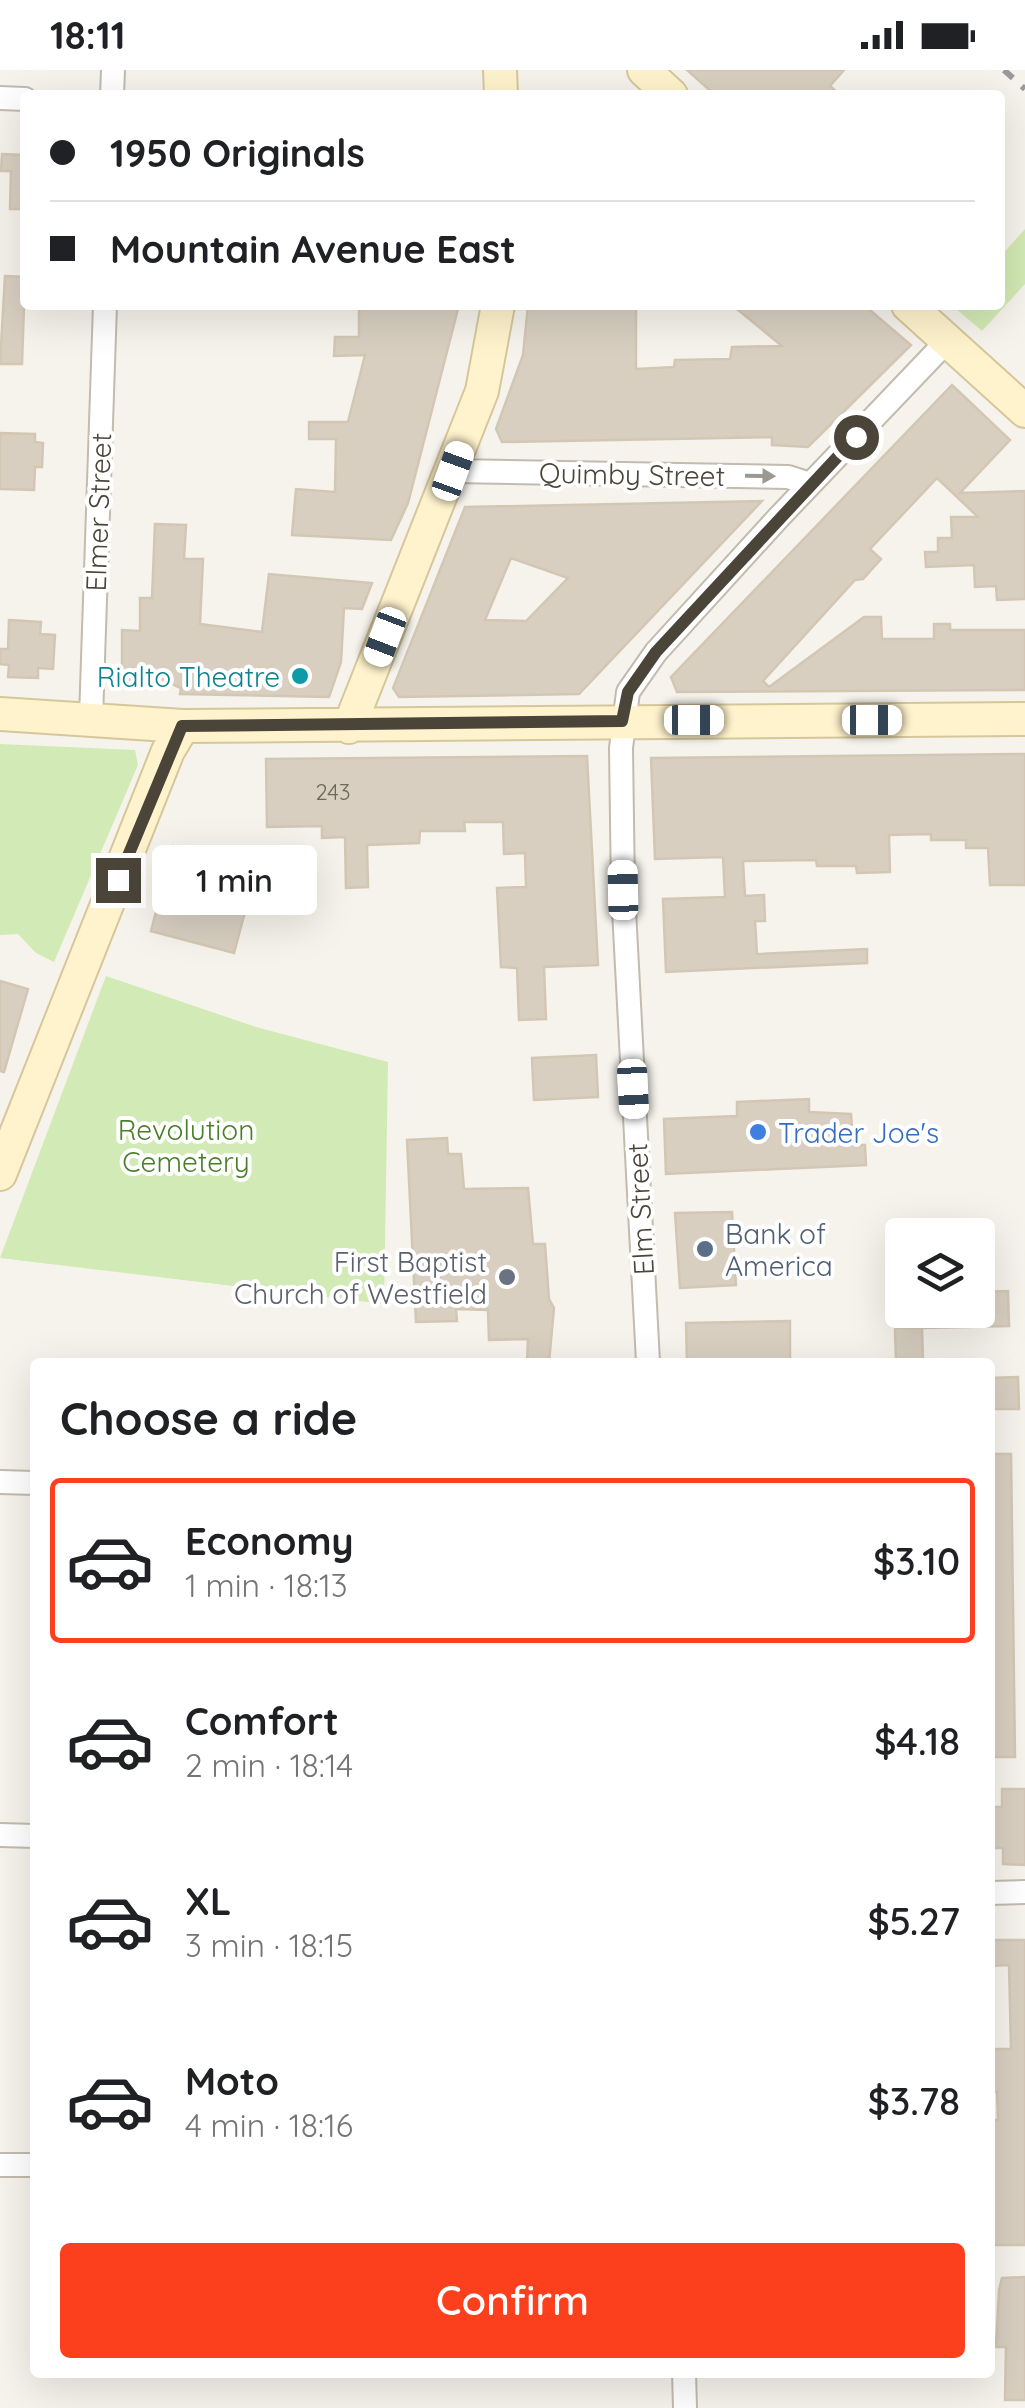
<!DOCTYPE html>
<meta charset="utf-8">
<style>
:root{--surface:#fff;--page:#f2f2f2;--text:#202124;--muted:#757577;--line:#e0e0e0;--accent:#fc3f1d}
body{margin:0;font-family:Quicksand,sans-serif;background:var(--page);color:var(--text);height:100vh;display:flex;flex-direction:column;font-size:38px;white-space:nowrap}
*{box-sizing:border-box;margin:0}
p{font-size:32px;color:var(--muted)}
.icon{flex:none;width:55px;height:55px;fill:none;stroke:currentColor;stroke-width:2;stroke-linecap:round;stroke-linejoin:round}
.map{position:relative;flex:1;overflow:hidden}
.side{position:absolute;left:30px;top:1288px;width:965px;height:1020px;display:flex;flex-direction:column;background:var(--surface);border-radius:10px;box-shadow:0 10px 40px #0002}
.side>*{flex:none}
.top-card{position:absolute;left:20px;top:20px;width:985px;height:220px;border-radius:10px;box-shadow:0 10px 40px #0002;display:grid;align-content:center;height:220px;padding:0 30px;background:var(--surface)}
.buttons{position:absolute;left:885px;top:1148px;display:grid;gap:20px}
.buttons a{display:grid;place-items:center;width:110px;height:110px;border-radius:10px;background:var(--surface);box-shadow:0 10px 40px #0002;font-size:50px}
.end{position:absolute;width:45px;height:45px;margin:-22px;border:12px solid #4b4439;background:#fff;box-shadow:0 0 0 5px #fff}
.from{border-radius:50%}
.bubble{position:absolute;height:70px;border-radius:10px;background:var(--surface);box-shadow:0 10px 40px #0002;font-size:32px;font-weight:600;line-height:70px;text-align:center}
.car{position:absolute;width:30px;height:60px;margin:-30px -15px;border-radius:12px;box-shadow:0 0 8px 2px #0007;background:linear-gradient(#fff 24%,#345 0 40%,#fff 0 76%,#345 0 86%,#fff 0)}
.top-card b{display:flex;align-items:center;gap:35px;height:95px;font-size:38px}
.top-card b+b{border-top:2px solid var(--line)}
.top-card i{width:25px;height:25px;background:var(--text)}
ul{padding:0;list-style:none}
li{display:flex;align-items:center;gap:30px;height:165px;margin:0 20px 15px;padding:0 10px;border:5px solid transparent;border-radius:10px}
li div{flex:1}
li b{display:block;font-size:38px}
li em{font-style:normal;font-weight:600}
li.on{border-color:var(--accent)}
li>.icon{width:90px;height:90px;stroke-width:1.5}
h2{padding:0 30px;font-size:45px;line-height:120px}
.button{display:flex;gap:20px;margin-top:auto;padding:20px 30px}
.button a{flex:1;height:115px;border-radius:10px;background:var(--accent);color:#fff;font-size:40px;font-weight:600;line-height:115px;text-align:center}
.status{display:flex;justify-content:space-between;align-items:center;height:70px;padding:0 50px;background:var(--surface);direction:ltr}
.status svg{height:28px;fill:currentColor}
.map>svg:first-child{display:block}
.green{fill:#d2eab5}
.building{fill:#d8cfc1;stroke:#d3c7b4;stroke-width:2.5;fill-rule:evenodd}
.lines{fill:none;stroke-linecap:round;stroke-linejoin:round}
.street-casing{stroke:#c2bbae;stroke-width:26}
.secondary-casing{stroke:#d6c79b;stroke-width:36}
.street{stroke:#fff;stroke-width:22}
.secondary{stroke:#fff3cd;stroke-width:32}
.rail{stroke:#9a9a9a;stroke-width:6;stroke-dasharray:12 12;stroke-linecap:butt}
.oneway{fill:#9c9892}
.route{stroke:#4b4439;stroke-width:12}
.culture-dot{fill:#0f9aa8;stroke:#fff;stroke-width:4}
.shop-dot{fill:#3f7fe0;stroke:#fff;stroke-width:4}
.service-dot{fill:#5c6f8a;stroke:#fff;stroke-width:4}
.worship-dot{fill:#6b7280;stroke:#fff;stroke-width:4}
.labels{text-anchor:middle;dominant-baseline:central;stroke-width:8;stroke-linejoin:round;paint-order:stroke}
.number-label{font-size:22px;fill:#6e675b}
.street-label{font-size:28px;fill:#4b4439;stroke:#fff}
.culture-label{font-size:28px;fill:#0d838f;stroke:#fff;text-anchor:end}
.park-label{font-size:28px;fill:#4a7f2a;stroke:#fff}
.shop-label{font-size:28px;fill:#366cbe;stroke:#fff;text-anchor:start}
.service-label{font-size:28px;fill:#4e5e75;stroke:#fff;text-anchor:start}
.worship-label{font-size:28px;fill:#5b616d;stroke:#fff;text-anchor:end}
</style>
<div class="status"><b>18:11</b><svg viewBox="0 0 49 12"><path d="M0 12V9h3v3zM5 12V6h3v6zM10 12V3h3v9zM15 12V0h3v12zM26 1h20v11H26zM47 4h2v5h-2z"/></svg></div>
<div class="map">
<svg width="1025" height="2338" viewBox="0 0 1025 2338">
<rect width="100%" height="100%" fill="#f6f3ec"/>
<path class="green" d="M 1025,159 L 1025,214 L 982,261 L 955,238 L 1000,235 L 1000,187 Z
M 0,674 L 135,680 L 138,695 L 54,892 L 36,883 L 18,864 L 0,865 Z
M 106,906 L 256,957 L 388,992 L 384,1234 L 0,1188 Z"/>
<path class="building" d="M 687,0 L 844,0 L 830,16 L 840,25 L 715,25 Z
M 2,84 L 25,85 L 25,139 L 10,139 L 11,101 L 1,101 Z
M 5,206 L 25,207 L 22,294 L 0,294 Z
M 359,235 L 459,235 L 408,433 L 391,470 L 292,465 L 296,419 L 335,422 L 336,369 L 309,369 L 309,352 L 348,352 L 365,285 L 334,286 L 335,267 L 359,267 Z
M 528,235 L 636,235 L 636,299 L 674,297 L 675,290 L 730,289 L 732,277 L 782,276 L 732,235 L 864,235 L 911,275 L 808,377 L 772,375 L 772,367 L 502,372 L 496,359 L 523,285 Z
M 952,315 L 1010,370 L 960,423 L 1025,421 L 1025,529 L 997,530 L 996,516 L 975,517 L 974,495 L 926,497 L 925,482 L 938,482 L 938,468 L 952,468 L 951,447 L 978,447 L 937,408 L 870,479 L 881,489 L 863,509 L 855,510 L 763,611 L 769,617 L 864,547 L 881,547 L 882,569 L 934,569 L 934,554 L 950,554 L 950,560 L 1025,560 L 1025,620 L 677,622 L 671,607 Z
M 0,363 L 35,364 L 35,372 L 43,373 L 42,397 L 35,397 L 34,420 L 0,419 Z
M 762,431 L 579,624 L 399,627 L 393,618 L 465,437 ZM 511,488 L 568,508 L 526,551 L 485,550 Z
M 155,454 L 186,455 L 184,489 L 203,489 L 200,554 L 262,562 L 269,504 L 372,513 L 362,539 L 344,538 L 341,592 L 329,627 L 180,624 L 181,618 L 172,614 L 122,613 L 122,560 L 140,561 L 140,528 L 152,528 Z
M 9,550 L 41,552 L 40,564 L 55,565 L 53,599 L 38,598 L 38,608 L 8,607 L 9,595 L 0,594 L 0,579 L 8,579 Z
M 1025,684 L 1025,815 L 990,815 L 988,778 L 966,778 L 966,770 L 931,770 L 931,764 L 889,765 L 890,802 L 857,803 L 856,796 L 817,796 L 816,790 L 743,791 L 745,826 L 764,825 L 765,851 L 755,851 L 757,884 L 867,879 L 867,893 L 666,902 L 663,829 L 725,827 L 723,787 L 655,789 L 651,688 Z
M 587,686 L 598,895 L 544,897 L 546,949 L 519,950 L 517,898 L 501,897 L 497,818 L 526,817 L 525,783 L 504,784 L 503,752 L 464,752 L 465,761 L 420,761 L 419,773 L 367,775 L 368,817 L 346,818 L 345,767 L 322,768 L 322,756 L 267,757 L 266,689 Z
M 173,776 L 234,793 L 236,783 L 259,789 L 234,883 L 151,861 Z
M 0,911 L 28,919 L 4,1002 L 0,1001 Z
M 596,985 L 598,1027 L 534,1030 L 532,988 Z
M 809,1029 L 809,1042 L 851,1044 L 853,1075 L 865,1075 L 866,1095 L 666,1104 L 664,1049 L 737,1046 L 737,1032 Z
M 447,1068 L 448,1084 L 461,1084 L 464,1119 L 528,1118 L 533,1174 L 545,1174 L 549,1229 L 554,1238 L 549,1292 L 527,1292 L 528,1269 L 489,1270 L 488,1240 L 456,1239 L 457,1251 L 416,1252 L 407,1070 Z
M 732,1142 L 736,1215 L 680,1218 L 675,1143 Z
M 1008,1221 L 1009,1256 L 922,1258 L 923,1292 L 896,1292 L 895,1258 L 922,1258 L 921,1240 L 978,1240 L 978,1222 Z
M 790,1251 L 790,1290 L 687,1292 L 686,1253 Z
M 1018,1307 L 1019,1339 L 990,1339 L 990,1308 Z
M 990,1384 L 1011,1384 L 1015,1687 L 990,1687 Z
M 1002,1719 L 1025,1719 L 1025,1795 L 1003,1794 L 1003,1778 L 990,1778 L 990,1737 L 1002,1737 Z
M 990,1870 L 1025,1870 L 1025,2175 L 990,2175 L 990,2050 L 998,2050 L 997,2022 L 990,2022 L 990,1979 L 1011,1979 L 1009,1895 L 990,1896 Z
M 1025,2207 L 1025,2330 L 1005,2330 L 1006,2277 L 996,2277 L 999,2220 L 1002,2208 Z"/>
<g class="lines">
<g class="street-casing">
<path id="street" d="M 112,25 L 113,0
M 0,28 L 25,29
M 453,401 L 788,407 L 810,414
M 91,648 L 105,235
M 648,1292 L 623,821 L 621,678 L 628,622 L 656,582 L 780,446 L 947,271
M 0,1412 L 35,1413
M 0,1765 L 35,1766
M 990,1823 L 1025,1822
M 0,2095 L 35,2095
M 684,2302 L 685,2338"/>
</g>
<g class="secondary-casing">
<path id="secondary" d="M 500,0 L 501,25
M 644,0 L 671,25
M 908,235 L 1025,341
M 0,644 L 183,656 L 1025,649
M 349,657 L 482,321 L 498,235
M 0,1104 L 168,681 L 183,656"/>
</g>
<use href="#street" class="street"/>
<use href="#secondary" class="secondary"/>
<path class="rail" d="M 1004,0 L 1025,19"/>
</g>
<defs><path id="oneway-solid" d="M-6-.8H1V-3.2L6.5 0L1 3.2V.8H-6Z" transform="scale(2.5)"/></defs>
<use class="oneway" href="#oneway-solid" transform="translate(760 406) rotate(1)"/>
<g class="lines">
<path class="route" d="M 118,810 L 182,656 L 622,651 L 628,622 L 656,582 L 856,367"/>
</g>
<circle class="culture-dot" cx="300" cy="606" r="10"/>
<circle class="shop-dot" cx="758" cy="1062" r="10"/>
<circle class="service-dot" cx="705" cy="1179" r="10"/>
<circle class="worship-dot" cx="507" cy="1207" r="10"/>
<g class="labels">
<g class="number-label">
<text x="333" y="722">243</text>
</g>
<g class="street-label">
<text transform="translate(632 404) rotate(1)">Quimby Street</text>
<text transform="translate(98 442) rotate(-88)">Elmer Street</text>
<text transform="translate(640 1139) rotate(-93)">Elm Street</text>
</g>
<g class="culture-label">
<text x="280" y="606">Rialto Theatre</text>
</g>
<g class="park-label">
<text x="186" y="1059">Revolution<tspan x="186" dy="32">Cemetery</tspan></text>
</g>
<g class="shop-label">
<text x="778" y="1062">Trader Joe's</text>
</g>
<g class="service-label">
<text x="725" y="1163">Bank of<tspan x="725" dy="32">America</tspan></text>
</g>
<g class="worship-label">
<text x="487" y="1191">First Baptist<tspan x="487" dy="32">Church of Westfield</tspan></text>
</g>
</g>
</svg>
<div class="buttons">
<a><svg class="icon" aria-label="layers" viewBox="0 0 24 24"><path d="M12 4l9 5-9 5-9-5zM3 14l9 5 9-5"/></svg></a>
</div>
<i class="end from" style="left:856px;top:367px"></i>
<i class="end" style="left:118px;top:810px"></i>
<div class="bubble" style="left:152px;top:775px;width:165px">1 min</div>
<i class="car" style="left:453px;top:401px;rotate:20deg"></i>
<i class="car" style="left:385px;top:567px;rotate:201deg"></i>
<i class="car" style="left:694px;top:650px;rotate:90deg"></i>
<i class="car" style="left:872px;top:650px;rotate:90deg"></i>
<i class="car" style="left:623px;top:820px;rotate:359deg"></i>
<i class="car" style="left:633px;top:1019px;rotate:177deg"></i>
<div class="top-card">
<b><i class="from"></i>1950 Originals</b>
<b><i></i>Mountain Avenue East</b>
</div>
<section class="side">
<h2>Choose a ride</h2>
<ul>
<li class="on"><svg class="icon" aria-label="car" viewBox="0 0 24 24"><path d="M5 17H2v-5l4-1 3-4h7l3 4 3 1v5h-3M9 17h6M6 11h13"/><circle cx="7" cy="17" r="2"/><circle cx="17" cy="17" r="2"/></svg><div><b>Economy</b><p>1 min · 18:13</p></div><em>$3.10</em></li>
<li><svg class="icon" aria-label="car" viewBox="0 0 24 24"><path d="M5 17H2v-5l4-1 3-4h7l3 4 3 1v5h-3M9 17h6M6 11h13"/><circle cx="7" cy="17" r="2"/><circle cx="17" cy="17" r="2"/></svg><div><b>Comfort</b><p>2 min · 18:14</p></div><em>$4.18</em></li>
<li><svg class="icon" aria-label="car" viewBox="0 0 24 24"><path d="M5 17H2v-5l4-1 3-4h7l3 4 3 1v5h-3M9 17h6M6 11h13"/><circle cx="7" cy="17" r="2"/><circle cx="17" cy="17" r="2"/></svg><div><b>XL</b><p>3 min · 18:15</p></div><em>$5.27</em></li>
<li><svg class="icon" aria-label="car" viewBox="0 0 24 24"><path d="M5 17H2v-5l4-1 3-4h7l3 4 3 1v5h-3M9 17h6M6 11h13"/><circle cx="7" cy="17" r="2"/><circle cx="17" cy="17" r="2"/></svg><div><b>Moto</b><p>4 min · 18:16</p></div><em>$3.78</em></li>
</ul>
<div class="button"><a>Confirm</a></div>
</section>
</div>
